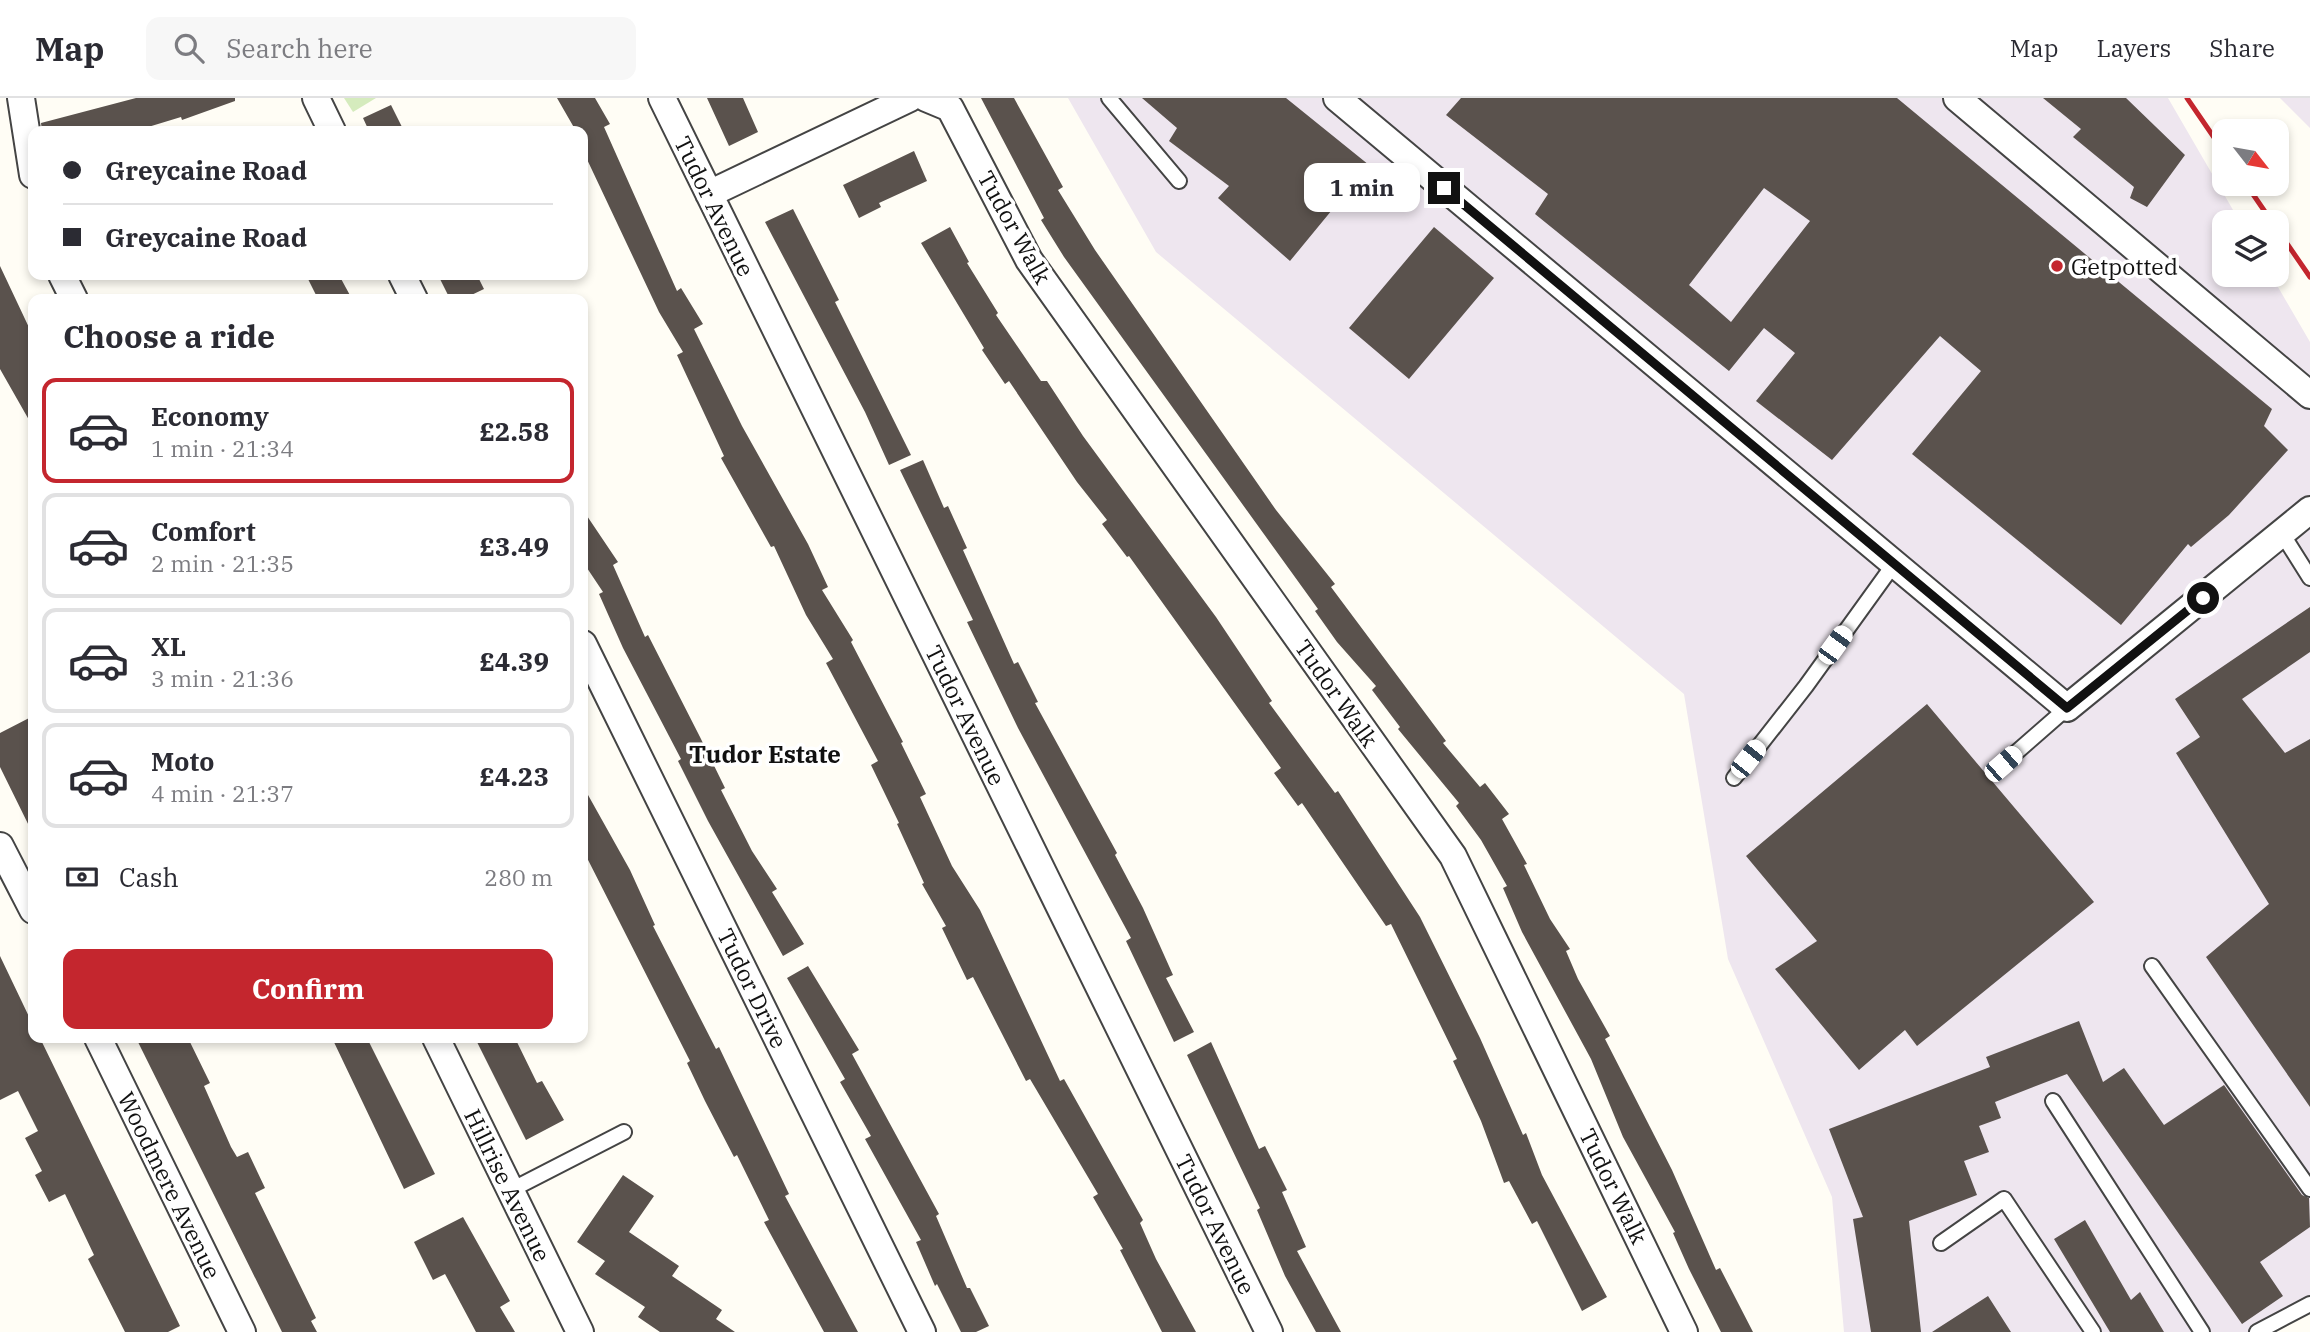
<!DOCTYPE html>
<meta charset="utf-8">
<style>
:root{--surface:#fff;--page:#f7f7f7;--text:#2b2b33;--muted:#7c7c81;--line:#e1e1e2;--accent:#c4262e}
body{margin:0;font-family:"IBM Plex Serif",serif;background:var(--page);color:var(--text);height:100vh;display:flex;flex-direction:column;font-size:26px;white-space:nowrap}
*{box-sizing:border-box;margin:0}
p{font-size:23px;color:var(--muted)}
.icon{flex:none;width:38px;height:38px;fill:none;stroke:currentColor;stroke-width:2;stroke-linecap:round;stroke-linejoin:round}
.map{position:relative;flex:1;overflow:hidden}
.details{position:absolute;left:28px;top:196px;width:560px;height:749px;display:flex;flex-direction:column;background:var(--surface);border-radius:14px;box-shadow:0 4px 10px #0003}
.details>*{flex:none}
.hud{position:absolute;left:28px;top:28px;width:560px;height:154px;border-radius:14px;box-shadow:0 4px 10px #0003;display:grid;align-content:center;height:154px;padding:0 35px;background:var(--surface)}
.needle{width:46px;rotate:121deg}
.tools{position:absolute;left:2212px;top:21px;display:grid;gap:14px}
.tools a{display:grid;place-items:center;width:77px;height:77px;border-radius:14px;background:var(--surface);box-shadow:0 4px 10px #0003;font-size:35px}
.end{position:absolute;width:32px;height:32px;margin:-16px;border:9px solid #111;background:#fff;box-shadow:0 0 0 4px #fff}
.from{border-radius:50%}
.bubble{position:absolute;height:49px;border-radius:14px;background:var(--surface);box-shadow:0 4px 10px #0003;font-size:23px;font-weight:700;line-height:49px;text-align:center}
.car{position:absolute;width:21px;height:42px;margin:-21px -10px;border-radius:9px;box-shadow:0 0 5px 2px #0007;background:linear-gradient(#fff 24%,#345 0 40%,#fff 0 76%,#345 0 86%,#fff 0)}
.hud b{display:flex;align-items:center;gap:24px;height:66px;font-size:26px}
.hud b+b{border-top:2px solid var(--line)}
.hud i{width:18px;height:18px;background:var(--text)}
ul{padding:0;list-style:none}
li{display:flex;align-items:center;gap:21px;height:105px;margin:0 14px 10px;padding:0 21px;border:4px solid var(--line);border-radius:14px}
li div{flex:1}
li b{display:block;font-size:26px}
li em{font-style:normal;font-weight:700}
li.active{border-color:var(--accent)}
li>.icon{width:63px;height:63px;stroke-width:1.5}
h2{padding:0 35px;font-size:32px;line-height:84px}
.pay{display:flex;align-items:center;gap:18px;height:77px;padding:0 35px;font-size:26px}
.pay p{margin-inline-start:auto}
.cta{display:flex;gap:14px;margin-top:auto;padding:14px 35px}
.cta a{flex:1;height:80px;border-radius:14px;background:var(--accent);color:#fff;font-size:28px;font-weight:700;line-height:80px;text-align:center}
header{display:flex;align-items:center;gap:42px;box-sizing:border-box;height:98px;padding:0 35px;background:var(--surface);border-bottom:2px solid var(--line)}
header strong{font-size:33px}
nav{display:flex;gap:38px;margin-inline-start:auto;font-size:24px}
.search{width:490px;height:63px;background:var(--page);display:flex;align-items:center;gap:18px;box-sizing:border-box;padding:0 24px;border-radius:14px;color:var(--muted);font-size:26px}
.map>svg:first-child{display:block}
.industrial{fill:#eee6ef}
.green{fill:#d5ebbd}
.building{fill:#5a524d;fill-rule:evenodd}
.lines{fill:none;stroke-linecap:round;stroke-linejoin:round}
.lane-casing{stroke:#444;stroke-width:18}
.street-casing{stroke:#444;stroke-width:30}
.lane{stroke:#fff;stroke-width:14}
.street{stroke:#fff;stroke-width:26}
.rail{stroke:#c4262e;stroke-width:5}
.route{stroke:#111;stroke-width:9}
.poi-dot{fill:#c4262e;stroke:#fff;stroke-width:2.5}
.labels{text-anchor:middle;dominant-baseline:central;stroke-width:7;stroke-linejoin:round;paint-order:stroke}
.street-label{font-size:23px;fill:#111;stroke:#fff}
.poi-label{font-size:23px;fill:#111;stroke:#fff;text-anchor:start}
.neighbourhood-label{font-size:24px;font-weight:bold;fill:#111;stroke:#fff}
</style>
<header>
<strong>Map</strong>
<div class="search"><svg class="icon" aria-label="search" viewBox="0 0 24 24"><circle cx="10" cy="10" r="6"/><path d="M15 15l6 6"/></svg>Search here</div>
<nav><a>Map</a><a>Layers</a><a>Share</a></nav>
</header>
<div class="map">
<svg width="2310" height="1234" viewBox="0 0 2310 1234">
<rect width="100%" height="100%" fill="#fffdf5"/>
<path class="industrial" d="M 1068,0 L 2168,0 L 2240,124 L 2224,124 L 2224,177 L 2271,177 L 2310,244 L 2310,1215 L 2263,1234 L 1844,1234 L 1832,1099 L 1728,861 L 1684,596 L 1156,154 Z
M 2280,0 L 2310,0 L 2310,30 Z"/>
<path class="green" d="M 344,0 L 376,0 L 353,14 Z"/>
<path class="building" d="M 136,0 L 235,0 L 235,3 L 182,22 L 181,19 L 135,33 L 42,33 L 41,25 Z
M 557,0 L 595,0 L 610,26 L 604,29 L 677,193 L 681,190 L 703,226 L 694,231 L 742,328 L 808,446 L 828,489 L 822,492 L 853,542 L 851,544 L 903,644 L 901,645 L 926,696 L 920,699 L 952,768 L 980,812 L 1060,983 L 1064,981 L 1143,1122 L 1140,1125 L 1156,1161 L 1196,1234 L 1162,1234 L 1120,1152 L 1123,1151 L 1093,1099 L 1098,1096 L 1030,981 L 1026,983 L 973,879 L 967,882 L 942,830 L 946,828 L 922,786 L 924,785 L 897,726 L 899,725 L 871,667 L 878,663 L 826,565 L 833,561 L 806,517 L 774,448 L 771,449 L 721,360 L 724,358 L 677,257 L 683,254 L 659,214 L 584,55 L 588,54 L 583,44 L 583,33 L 576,33 Z
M 707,0 L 743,0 L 758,34 L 729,48 Z
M 981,0 L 1014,0 L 1063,89 L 1058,92 L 1095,152 L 1276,412 L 1335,486 L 1331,489 L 1446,643 L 1443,645 L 1480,689 L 1485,685 L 1509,716 L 1502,721 L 1527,766 L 1524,767 L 1550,821 L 1570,851 L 1566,853 L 1578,881 L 1610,938 L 1605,941 L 1672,1072 L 1716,1172 L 1720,1170 L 1753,1234 L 1721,1234 L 1689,1171 L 1673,1135 L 1675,1134 L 1623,1039 L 1591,961 L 1522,834 L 1503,790 L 1507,788 L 1481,742 L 1456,708 L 1459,705 L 1398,631 L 1400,629 L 1372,592 L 1376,588 L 1337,544 L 1315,513 L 1318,511 L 1064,159 L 1041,122 L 1044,120 Z
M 1142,0 L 1286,0 L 1369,67 L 1290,163 L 1218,100 L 1229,88 L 1169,43 L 1177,30 Z
M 1461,0 L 1897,0 L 2272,311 L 2264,328 L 2288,352 L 2229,417 L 2191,449 L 2188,446 L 2121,527 L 1912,356 L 1981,273 L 1940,238 L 1832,362 L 1756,303 L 1795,255 L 1764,230 L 1729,273 L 1535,116 L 1548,96 L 1446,17 ZM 1764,90 L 1810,123 L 1731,224 L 1689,187 Z
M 2043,0 L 2126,0 L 2185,57 L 2147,109 L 2130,100 L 2134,89 L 2073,39 L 2081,31 Z
M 391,7 L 404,33 L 369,33 L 363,20 Z
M 914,53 L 927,83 L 879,105 L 881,109 L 859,120 L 843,87 Z
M 793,111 L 839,202 L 835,204 L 911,357 L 889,367 L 865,314 L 765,124 Z
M 950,129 L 969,164 L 967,165 L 998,215 L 996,217 L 1041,283 L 1047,283 L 1083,338 L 1216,519 L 1272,603 L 1269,605 L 1335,695 L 1338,693 L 1420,819 L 1480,940 L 1523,1037 L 1526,1035 L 1542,1077 L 1607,1199 L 1582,1213 L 1537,1123 L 1532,1126 L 1509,1083 L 1504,1085 L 1481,1023 L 1453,963 L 1457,961 L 1391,826 L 1386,828 L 1302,705 L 1298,708 L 1274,675 L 1281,670 L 1129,458 L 1127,459 L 1102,426 L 1107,422 L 1077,384 L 1009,283 L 1005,286 L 982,252 L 984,250 L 921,145 Z
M 1434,129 L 1494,180 L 1409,281 L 1349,230 Z
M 0,168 L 33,238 L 33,329 L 0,271 Z
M 306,177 L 339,177 L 352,201 L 318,201 Z
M 438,177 L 477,177 L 484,191 L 463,201 L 450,201 Z
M 923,362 L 944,410 L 948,408 L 967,450 L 963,452 L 1014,566 L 1018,564 L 1038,604 L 1035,605 L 1117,755 L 1115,757 L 1143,810 L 1173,877 L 1166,880 L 1194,934 L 1174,944 L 1126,843 L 1131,840 L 1018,630 L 967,524 L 973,522 L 900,372 Z
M 583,412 L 618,464 L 613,467 L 645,539 L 648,537 L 700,639 L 725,690 L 721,692 L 752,753 L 777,791 L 772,794 L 804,846 L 783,858 L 708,723 L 678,663 L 681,661 L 623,550 L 599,496 L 603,494 L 583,464 Z
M 2310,509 L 2310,554 L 2242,601 L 2285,655 L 2310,641 L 2310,1009 L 2206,859 L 2269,806 L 2176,655 L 2200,639 L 2175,601 Z
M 1927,606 L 2094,804 L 1917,948 L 1905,932 L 1859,972 L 1775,871 L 1817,843 L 1746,758 Z
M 33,618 L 33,736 L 0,669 L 0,635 Z
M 583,688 L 630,772 L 655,827 L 653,828 L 716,951 L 719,949 L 789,1096 L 785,1098 L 858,1234 L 824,1234 L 764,1124 L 769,1122 L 737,1057 L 734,1059 L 705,1003 L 687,965 L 690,963 L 583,752 Z
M 0,858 L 33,927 L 33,940 L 40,940 L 180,1228 L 168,1234 L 125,1234 L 88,1161 L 94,1157 L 65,1096 L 49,1104 L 35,1077 L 42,1073 L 25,1040 L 38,1033 L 18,993 L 0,1002 Z
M 808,868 L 859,952 L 852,956 L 939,1116 L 936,1118 L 967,1190 L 970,1190 L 989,1228 L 976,1234 L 961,1234 L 937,1186 L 935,1188 L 916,1144 L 921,1142 L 865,1041 L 871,1038 L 840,984 L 845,981 L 787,880 Z
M 2079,923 L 2103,984 L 2124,970 L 2164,1027 L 2224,987 L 2302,1097 L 2309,1100 L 2310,1129 L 2260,1164 L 2283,1198 L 2242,1226 L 2067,976 L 1995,1004 L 2001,1020 L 1979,1028 L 1989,1054 L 1964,1063 L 1977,1097 L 1909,1123 L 1921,1234 L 1871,1234 L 1853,1121 L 1863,1119 L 1829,1031 L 1990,969 L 1986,959 Z
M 136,940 L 188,940 L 210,985 L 204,988 L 231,1049 L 237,1059 L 248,1054 L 265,1090 L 255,1095 L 316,1220 L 311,1223 L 317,1234 L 282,1234 Z
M 332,940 L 367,940 L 435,1076 L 404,1091 Z
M 475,940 L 515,940 L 537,985 L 542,983 L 564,1022 L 526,1042 Z
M 1211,944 L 1259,1051 L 1265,1048 L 1287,1092 L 1282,1094 L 1306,1149 L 1297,1153 L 1341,1234 L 1316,1234 L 1285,1178 L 1257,1112 L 1260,1110 L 1187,957 Z
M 623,1077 L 654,1098 L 629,1134 L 679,1168 L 672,1178 L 722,1212 L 716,1221 L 735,1234 L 660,1234 L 638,1219 L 645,1209 L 595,1176 L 605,1163 L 577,1144 Z
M 463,1119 L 510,1203 L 500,1209 L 515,1234 L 476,1234 L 445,1176 L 433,1182 L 414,1144 Z
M 2085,1122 L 2131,1202 L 2140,1194 L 2164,1234 L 2110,1234 L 2054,1141 Z
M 1988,1198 L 2011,1234 L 1932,1234 Z"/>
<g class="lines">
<g class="lane-casing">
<path id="lane" d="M 1109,0 L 1179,83
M 2283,437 L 2310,480
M 2003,666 L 2067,610
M 1734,680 L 1806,588 L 1894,466
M 2152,868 L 2310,1091
M 2053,1003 L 2202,1234
M 511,1092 L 624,1034
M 1941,1145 L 2004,1101 L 2093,1234
M 2257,1234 L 2310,1206"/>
</g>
<g class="street-casing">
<path id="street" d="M 21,0 L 33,77
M 316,0 L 332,33
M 662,0 L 1269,1234
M 926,0 L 950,10 L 1029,162 L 1453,758 L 1684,1234
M 1337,0 L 2067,610 L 2310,412
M 1957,0 L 2310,297
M 709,96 L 910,0
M 62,177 L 74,201
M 402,177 L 414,201
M 583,546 L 922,1234
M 0,748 L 33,812
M 98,940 L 242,1234
M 436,940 L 580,1234"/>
</g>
<use href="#lane" class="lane"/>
<use href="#street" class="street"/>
<path class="rail" d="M 2187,0 L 2224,54
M 2246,86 L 2272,124
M 2277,131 L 2310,179"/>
</g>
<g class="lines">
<path class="route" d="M 1444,90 L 2067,610 L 2203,500"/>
</g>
<circle class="poi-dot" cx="2057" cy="168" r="7"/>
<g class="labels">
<g class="street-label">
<text transform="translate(715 108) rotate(64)">Tudor Avenue</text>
<text transform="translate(1015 129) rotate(61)">Tudor Walk</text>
<text transform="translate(1337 595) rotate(55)">Tudor Walk</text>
<text transform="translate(966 617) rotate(64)">Tudor Avenue</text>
<text transform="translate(753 890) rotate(64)">Tudor Drive</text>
<text transform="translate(170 1087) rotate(64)">Woodmere Avenue</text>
<text transform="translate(508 1087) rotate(64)">Hillrise Avenue</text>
<text transform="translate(1614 1088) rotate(64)">Tudor Walk</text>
<text transform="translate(1216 1126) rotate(64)">Tudor Avenue</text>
</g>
<g class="poi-label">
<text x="2071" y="168">Getpotted</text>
</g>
<g class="neighbourhood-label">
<text x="765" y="656">Tudor Estate</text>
</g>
</g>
</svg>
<div class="tools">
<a><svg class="needle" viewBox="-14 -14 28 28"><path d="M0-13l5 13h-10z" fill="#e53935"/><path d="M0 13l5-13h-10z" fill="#7c7c81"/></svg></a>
<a><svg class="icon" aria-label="layers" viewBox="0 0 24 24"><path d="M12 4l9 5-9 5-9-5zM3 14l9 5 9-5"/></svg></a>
</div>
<i class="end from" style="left:2203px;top:500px"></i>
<i class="end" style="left:1444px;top:90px"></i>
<div class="bubble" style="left:1304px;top:65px;width:116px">1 min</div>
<i class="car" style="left:1835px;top:547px;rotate:36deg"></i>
<i class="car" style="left:1748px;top:661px;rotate:38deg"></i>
<i class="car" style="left:2003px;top:666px;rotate:49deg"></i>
<div class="hud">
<b><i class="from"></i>Greycaine Road</b>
<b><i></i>Greycaine Road</b>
</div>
<section class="details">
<h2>Choose a ride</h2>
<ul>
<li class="active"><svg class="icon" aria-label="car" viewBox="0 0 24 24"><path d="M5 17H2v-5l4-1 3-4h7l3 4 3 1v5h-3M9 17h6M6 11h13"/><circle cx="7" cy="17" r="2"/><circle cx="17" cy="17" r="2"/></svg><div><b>Economy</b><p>1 min · 21:34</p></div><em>£2.58</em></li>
<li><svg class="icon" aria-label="car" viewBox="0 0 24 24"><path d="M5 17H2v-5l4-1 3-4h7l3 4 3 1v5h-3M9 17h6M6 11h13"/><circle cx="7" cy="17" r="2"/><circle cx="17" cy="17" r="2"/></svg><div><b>Comfort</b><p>2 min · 21:35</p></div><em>£3.49</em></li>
<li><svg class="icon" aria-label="car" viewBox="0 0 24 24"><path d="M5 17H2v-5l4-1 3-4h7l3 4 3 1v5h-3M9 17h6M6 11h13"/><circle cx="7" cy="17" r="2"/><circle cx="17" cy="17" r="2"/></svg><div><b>XL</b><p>3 min · 21:36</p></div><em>£4.39</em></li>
<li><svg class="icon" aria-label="car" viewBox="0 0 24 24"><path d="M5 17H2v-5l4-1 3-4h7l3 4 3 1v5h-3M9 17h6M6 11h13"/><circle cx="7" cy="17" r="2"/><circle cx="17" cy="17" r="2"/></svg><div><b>Moto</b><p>4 min · 21:37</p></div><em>£4.23</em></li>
</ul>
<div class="pay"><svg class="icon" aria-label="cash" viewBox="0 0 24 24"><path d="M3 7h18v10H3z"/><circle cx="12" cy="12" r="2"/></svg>Cash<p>280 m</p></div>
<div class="cta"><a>Confirm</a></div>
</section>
</div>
